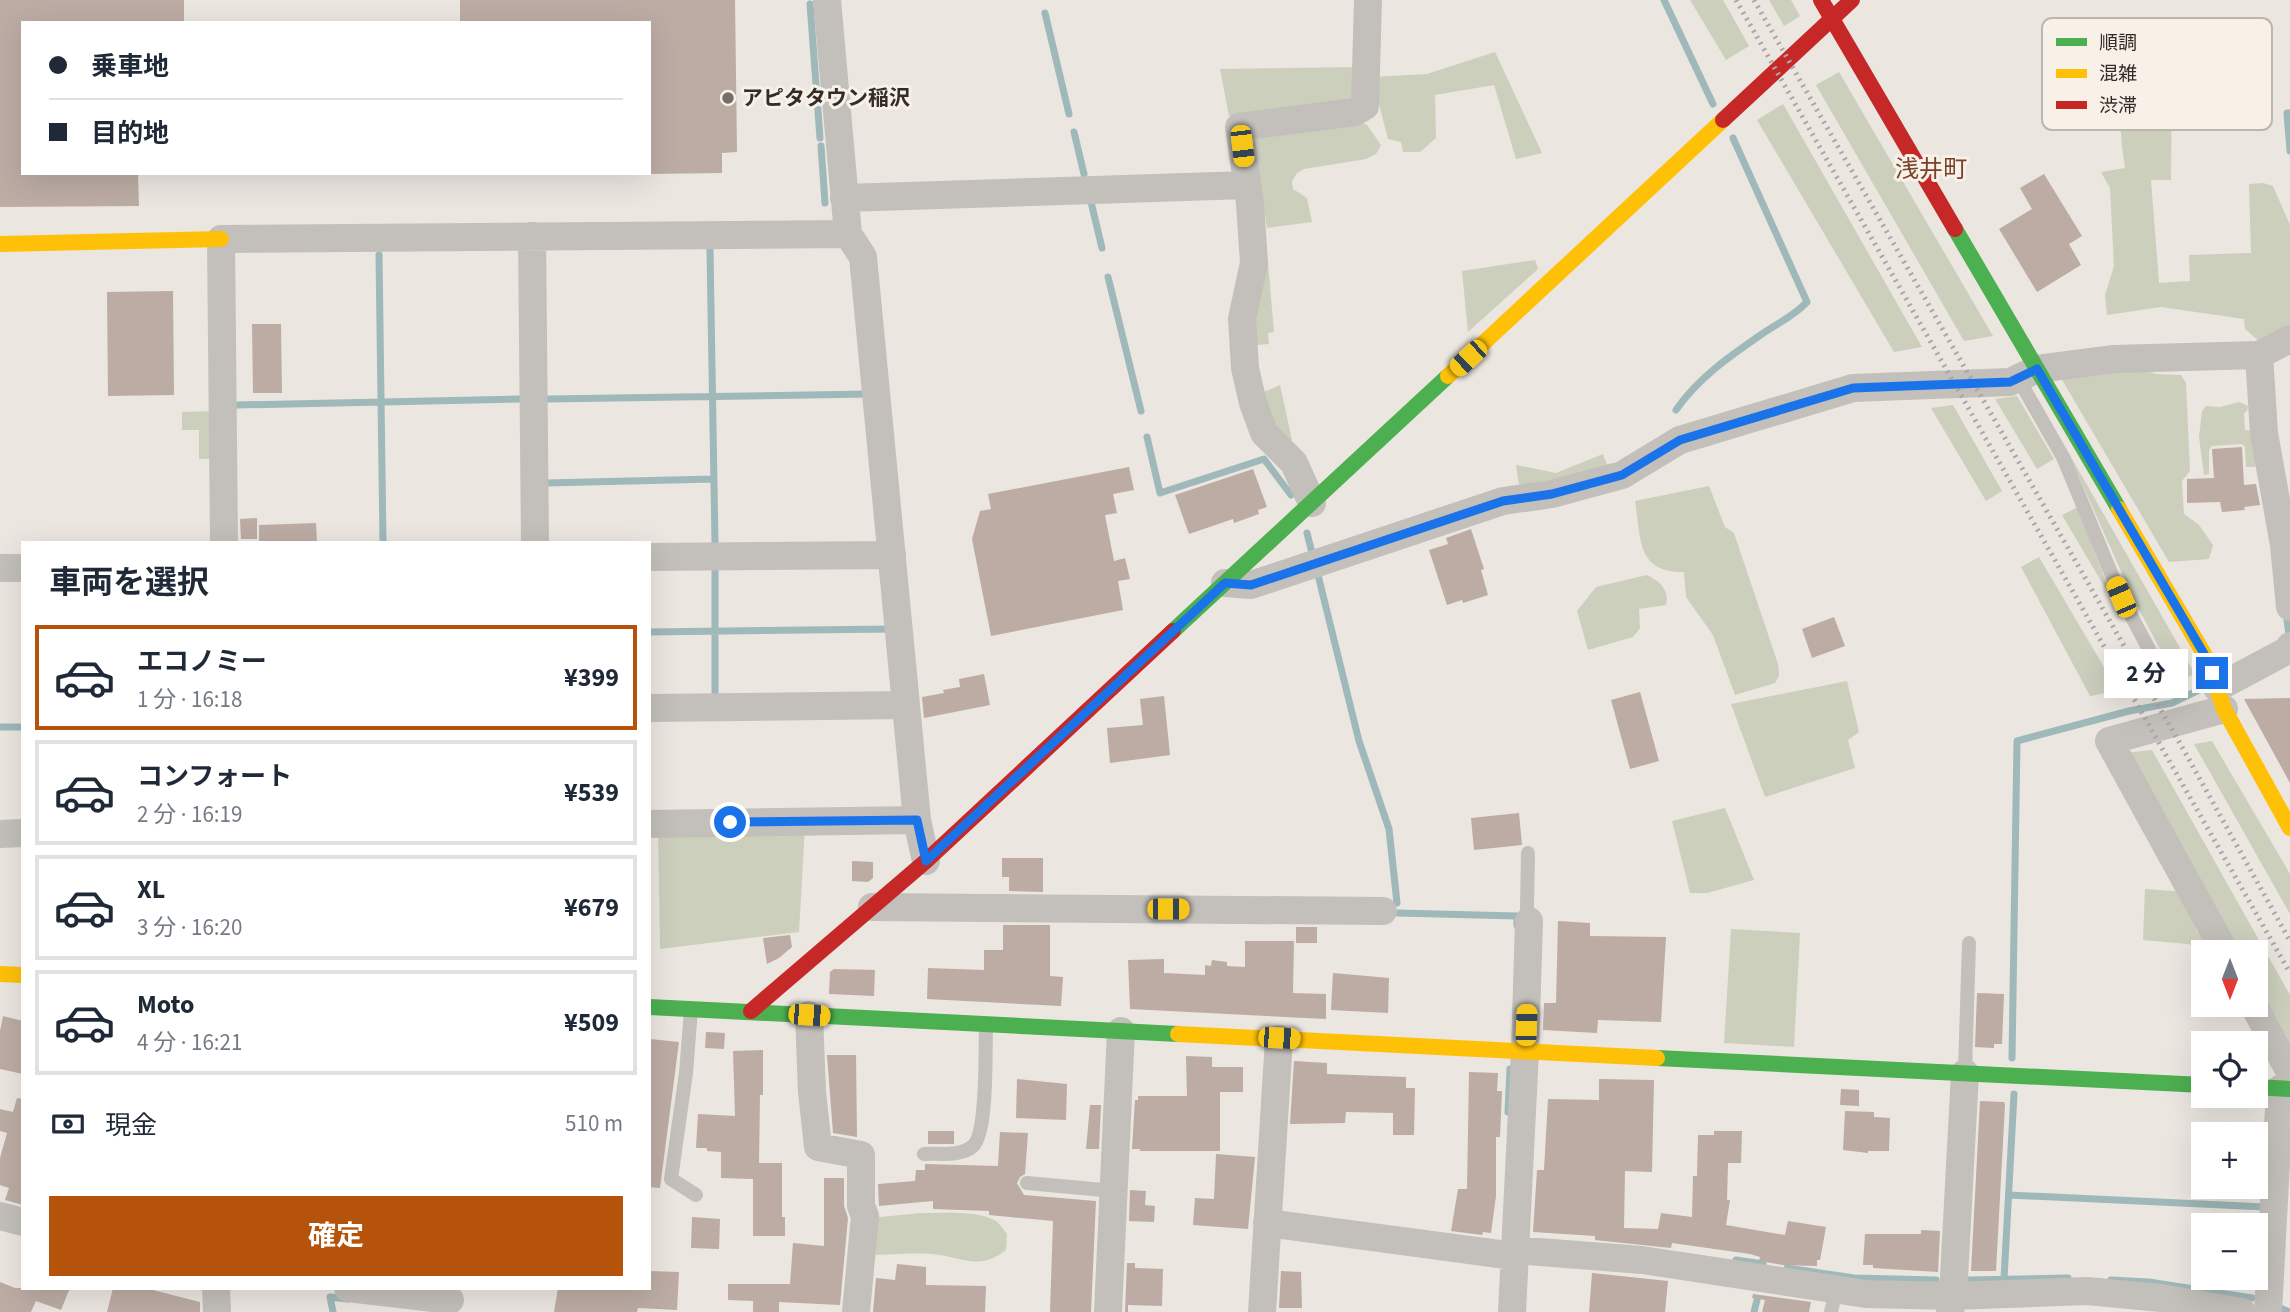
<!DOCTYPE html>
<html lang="ja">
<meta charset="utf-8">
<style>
:root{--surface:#fff;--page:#f6f6f7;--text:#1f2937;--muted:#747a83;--line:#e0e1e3;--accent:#b45309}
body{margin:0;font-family:"Source Sans 3","Noto Sans JP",sans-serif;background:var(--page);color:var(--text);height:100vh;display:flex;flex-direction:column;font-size:26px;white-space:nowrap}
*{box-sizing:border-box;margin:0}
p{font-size:23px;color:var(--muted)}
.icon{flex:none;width:38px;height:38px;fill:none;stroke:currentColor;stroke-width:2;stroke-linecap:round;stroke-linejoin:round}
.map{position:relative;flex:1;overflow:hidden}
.side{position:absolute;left:21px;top:541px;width:630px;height:749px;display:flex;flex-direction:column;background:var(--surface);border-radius:0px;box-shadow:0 7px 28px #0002}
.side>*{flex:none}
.guide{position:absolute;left:21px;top:21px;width:630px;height:154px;border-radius:0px;box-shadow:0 7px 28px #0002;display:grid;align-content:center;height:154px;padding:0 28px;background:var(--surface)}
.needle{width:46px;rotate:180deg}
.fabs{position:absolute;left:2191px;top:940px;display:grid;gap:14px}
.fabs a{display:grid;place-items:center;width:77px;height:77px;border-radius:0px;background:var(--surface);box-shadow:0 7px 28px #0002;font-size:35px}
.end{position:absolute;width:32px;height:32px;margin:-16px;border:9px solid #1a73e8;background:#fff;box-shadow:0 0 0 4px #fff}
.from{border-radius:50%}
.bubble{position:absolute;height:49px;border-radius:0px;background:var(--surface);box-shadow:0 7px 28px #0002;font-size:23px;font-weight:700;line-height:49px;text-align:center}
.car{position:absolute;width:21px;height:42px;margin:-21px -10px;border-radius:9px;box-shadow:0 0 5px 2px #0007;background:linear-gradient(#f5c518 24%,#345 0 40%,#f5c518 0 76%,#345 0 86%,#f5c518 0)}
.guide b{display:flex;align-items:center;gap:24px;height:66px;font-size:26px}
.guide b+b{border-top:2px solid var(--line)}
.guide i{width:18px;height:18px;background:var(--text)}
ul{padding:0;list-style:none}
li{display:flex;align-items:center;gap:21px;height:105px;margin:0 14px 10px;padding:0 14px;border:4px solid var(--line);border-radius:0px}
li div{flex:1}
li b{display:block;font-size:26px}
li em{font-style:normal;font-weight:700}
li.current{border-color:var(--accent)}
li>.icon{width:63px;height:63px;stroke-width:1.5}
h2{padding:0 28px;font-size:32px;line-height:84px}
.pay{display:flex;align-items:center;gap:18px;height:77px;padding:0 28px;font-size:26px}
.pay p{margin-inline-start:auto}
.button{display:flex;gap:14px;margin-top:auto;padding:14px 28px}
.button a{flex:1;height:80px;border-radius:0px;background:var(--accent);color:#fff;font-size:28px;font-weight:700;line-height:80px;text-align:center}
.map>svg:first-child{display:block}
.green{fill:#cbcfbc}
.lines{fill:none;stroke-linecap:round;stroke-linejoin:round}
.stream{stroke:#9fb8b9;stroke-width:7}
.building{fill:#bcaca4}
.lane{stroke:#c3bfba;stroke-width:14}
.street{stroke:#c3bfba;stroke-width:28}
.fast{stroke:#4caf50;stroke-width:16}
.slow{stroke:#ffc107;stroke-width:16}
.jam{stroke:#c62828;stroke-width:16}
.rail{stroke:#aba7a4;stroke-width:5;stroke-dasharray:2 5;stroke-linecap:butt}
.route{stroke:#1a73e8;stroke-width:9}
.poi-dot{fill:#746d68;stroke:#f7f1e8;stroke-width:2.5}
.labels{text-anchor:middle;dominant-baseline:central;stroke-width:6;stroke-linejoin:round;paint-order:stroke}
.poi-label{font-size:21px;font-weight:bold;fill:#342c28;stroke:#f7f1e8;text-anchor:start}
.quarter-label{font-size:24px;fill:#79422b;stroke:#f7f1e8}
.key{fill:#f7f1e8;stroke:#bcb6ae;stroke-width:2}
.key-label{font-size:19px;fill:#342c28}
</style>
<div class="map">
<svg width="2290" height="1312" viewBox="0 0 2290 1312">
<rect width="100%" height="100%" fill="#ebe6e0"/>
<path class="green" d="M 1690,0 L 1723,0 L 1749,46 L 1726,60 Z
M 1769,0 L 1791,0 L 1800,16 L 1784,26 Z
M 1495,52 L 1542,153 L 1516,159 L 1494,85 L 1435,95 L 1436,138 L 1420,152 L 1403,152 L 1401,142 L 1388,139 L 1372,77 L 1427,74 Z
M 2172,56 L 2171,180 L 2151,180 L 2159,283 L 2190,281 L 2189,255 L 2251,253 L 2249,184 L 2263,183 L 2273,186 L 2290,225 L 2290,327 L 2260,342 L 2245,329 L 2244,319 L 2161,307 L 2107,315 L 2105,295 L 2114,266 L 2110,188 L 2101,172 L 2125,168 L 2122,147 L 2117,74 Z
M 1360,67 L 1353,100 L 1229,116 L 1220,69 Z
M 1839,72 L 1993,336 L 1964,341 L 1816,85 Z
M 1783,104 L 1922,347 L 1894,352 L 1757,120 Z
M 1358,121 L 1367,125 L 1381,145 L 1376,154 L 1366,159 L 1304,169 L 1297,173 L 1292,181 L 1293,189 L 1307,198 L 1312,222 L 1267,228 L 1253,140 L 1259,134 Z
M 1535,260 L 1538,269 L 1468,332 L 1462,271 Z
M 1268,263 L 1274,332 L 1268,333 L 1269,344 L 1256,345 L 1253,323 Z
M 2144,370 L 2156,374 L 2181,375 L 2186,383 L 2190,471 L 2182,481 L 2184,514 L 2199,525 L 2213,545 L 2209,559 L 2169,562 L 2058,373 Z
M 1280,385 L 1292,440 L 1283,441 L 1267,406 L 1264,392 Z
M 2017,396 L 2054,459 L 2037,469 L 1995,399 Z
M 2239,402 L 2248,406 L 2247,411 L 2244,413 L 2245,430 L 2253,431 L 2258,467 L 2246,467 L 2245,447 L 2242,444 L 2212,446 L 2209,450 L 2209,474 L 2204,475 L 2199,437 L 2202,411 L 2206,406 L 2220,407 Z
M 1953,405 L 2002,491 L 1986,501 L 1931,408 Z
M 214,411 L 214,459 L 199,459 L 199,430 L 182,430 L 182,412 Z
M 2067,450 L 2195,674 L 2177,682 L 2157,685 L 2153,677 L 2168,664 L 2133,598 Z
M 1603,454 L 1610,473 L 1520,491 L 1516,465 L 1556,473 Z
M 1709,486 L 1725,527 L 1734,533 L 1778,664 L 1779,676 L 1775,683 L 1735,695 L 1713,635 L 1686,597 L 1684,572 C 1636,573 1641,537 1635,501 Z
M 2078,507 L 2114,603 L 2062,515 Z
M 2039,557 L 2118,691 L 2090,696 L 2021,567 Z
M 1647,575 C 1659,581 1670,590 1666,605 L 1639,609 L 1640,628 L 1633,637 L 1588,650 L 1577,611 L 1596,587 Z
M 1847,681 L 1859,732 L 1848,740 L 1855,768 L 1765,797 L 1731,704 Z
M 2212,741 L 2290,874 L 2290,914 L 2194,744 Z
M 2152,750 L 2290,995 L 2290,1042 L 2256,982 L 2256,952 L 2238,952 L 2124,753 Z
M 1725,808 L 1754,880 L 1707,893 L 1690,893 L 1672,821 Z
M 805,827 L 799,932 L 660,949 L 658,829 Z
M 2145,889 L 2187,892 L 2197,912 L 2196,930 L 2204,940 L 2200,948 L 2188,944 L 2143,940 Z
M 1731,929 L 1800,933 L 1794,1047 L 1724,1043 Z
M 921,1213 C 941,1213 979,1210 996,1221 C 1000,1224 1004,1230 1007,1234 L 1006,1250 C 978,1272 961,1256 932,1254 C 914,1253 895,1254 877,1255 L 869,1250 L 870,1218 Z"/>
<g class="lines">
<path class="stream" d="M 1664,0 L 1713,104
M 810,4 L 820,138
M 1045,13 L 1069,114
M 2290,113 L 2287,113 L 2290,151
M 1074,132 L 1084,174
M 821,146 L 825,203
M 1091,202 L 1102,248
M 710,250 L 715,543
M 379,255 L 383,542
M 1108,277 L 1141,411
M 548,399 L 869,394
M 237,405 L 520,399
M 1676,410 C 1698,378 1730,356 1762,334 C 1778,323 1794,316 1807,302 L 1733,138
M 1147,437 L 1160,493 L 1264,459 L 1291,495
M 546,483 L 714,479
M 1307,533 L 1313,557
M 715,571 L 715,697
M 1317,571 L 1359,741 L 1389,829 L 1397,903
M 2286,612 L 2289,635 L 2286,641
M 649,632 L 893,629
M 0,727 L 23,727
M 1398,913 L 1517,916 L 1517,925
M 2012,1058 L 2017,741 L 2129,711 L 2172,703 L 2201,689
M 1508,1112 L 1510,1069
M 2009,1195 L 2265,1207
M 1736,1260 L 1763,1264
M 1787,1268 L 1854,1278 L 1936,1280
M 2004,1279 L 2014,1094
M 1967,1280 L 2068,1278
M 2111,1280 L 2149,1282 L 2252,1298
M 2280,1308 L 2290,1312
M 333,1312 L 330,1297 L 348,1299
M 1754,1312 L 1757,1300"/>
</g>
<path class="building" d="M 0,0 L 184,0 L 184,23 L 23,23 L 23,173 L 138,173 L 139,206 L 0,207 Z
M 460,0 L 735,0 L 737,152 L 722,153 L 722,173 L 649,174 L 649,23 L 460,23 Z
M 2044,174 L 2082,236 L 2069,244 L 2081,265 L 2037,292 L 1999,229 L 2032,209 L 2020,188 Z
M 173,291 L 174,395 L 108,396 L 107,292 Z
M 252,324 L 281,324 L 282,393 L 253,393 Z
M 2242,447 L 2244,485 L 2256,484 L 2260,505 L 2244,507 L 2245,510 L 2222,512 L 2220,502 L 2187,503 L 2187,479 L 2214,478 L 2212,449 Z
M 1129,467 L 1134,490 L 1113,494 L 1117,513 L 1105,515 L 1114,561 L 1125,558 L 1130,579 L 1118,581 L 1123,610 L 991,636 L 972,539 L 980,511 L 991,509 L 988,494 Z
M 1253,469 L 1267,507 L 1258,510 L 1259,514 L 1234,523 L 1233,519 L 1189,534 L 1175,495 Z
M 257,518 L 257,539 L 241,539 L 240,519 Z
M 316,523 L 317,542 L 259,542 L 259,525 Z
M 1471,529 L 1484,569 L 1481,570 L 1488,595 L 1463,603 L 1462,600 L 1447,605 L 1429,550 L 1448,544 L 1446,538 Z
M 1834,617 L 1845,646 L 1812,658 L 1802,629 Z
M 984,674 L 990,705 L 924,718 L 922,697 L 944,693 L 943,690 L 960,687 L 959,679 Z
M 1640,692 L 1659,761 L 1630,769 L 1611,700 Z
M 1164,696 L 1170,755 L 1110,763 L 1107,728 L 1143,725 L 1140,699 Z
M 2290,698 L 2290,783 L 2244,699 Z
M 1519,813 L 1522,845 L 1474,850 L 1471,818 Z
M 1002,858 L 1043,858 L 1043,892 L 1009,891 L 1009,877 L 1002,877 Z
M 852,861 L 873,862 L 873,878 L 868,882 L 852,881 Z
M 1558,921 L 1590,923 L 1590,936 L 1666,937 L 1661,1022 L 1598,1020 L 1597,1033 L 1543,1030 L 1544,1003 L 1556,1003 Z
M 1003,925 L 1050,925 L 1050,976 L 1063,977 L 1061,1006 L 927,999 L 928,968 L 984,970 L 984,950 L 1003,950 Z
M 1296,927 L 1317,927 L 1317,943 L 1296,943 Z
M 790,935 L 792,947 L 779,958 L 767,964 L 763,938 Z
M 1245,941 L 1294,941 L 1293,993 L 1326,994 L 1326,1019 L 1130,1009 L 1128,960 L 1164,959 L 1164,973 L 1205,975 L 1205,965 L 1211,966 L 1212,960 L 1227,962 L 1227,966 L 1245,967 Z
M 834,969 L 875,970 L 874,996 L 829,994 L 830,972 Z
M 1333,973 L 1389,978 L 1388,1013 L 1331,1010 Z
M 1977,993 L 2004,994 L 2002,1044 L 1994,1044 L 1994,1048 L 1975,1047 Z
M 3,1016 L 23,1021 L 23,1074 L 0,1069 L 0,1031 Z
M 706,1032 L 725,1033 L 724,1049 L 705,1048 Z
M 650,1039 L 679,1042 L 660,1188 L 649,1187 Z
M 763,1050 L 763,1095 L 760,1095 L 759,1163 L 782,1163 L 782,1217 L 785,1217 L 785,1236 L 753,1236 L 753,1179 L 721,1178 L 721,1152 L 707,1151 L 707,1148 L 696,1148 L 698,1114 L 735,1116 L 733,1051 Z
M 827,1055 L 856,1055 L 857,1137 L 833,1133 Z
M 1186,1056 L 1212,1057 L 1212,1067 L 1243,1067 L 1243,1092 L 1220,1092 L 1220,1151 L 1140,1151 L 1140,1149 L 1132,1149 L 1135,1100 L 1138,1100 L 1138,1096 L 1187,1096 Z
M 1294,1061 L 1327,1063 L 1327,1074 L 1406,1077 L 1406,1088 L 1415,1088 L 1414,1135 L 1393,1135 L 1393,1113 L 1346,1112 L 1345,1123 L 1290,1124 Z
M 1469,1072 L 1498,1073 L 1497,1091 L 1502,1091 L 1500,1137 L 1496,1137 L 1496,1196 L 1491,1233 L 1483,1232 L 1482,1235 L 1451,1231 L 1458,1189 L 1467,1189 Z
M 1017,1079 L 1067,1084 L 1066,1120 L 1016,1118 Z
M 1599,1079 L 1654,1080 L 1652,1172 L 1625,1171 L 1624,1228 L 1658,1229 L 1661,1213 L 1692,1217 L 1693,1176 L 1697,1176 L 1698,1135 L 1714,1135 L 1714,1131 L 1742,1131 L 1741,1163 L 1728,1163 L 1727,1200 L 1730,1200 L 1726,1225 L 1785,1235 L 1788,1221 L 1826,1227 L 1820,1260 L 1817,1260 L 1817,1266 L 1783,1265 L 1759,1261 L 1760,1257 L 1750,1254 L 1672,1243 L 1671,1248 L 1595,1240 L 1595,1236 L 1533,1232 L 1537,1170 L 1544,1170 L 1548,1099 L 1599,1100 Z
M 1841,1089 L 1859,1090 L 1859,1106 L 1840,1105 Z
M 17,1098 L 23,1099 L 23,1205 L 5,1200 L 9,1188 L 0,1185 L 0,1158 L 7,1133 L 0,1131 L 0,1109 L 13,1112 Z
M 1980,1101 L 2004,1102 L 2005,1105 L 1996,1271 L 1971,1271 Z
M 1090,1105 L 1101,1105 L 1099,1149 L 1086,1149 Z
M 1845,1111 L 1874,1112 L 1874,1117 L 1890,1118 L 1889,1151 L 1868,1151 L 1868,1153 L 1843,1150 Z
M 928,1131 L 954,1131 L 954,1144 L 928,1144 Z
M 1000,1132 L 1028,1133 L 1025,1174 L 1020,1177 L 1017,1183 L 1024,1195 L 1096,1201 L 1091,1312 L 1050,1312 L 1053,1221 L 989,1215 L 989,1211 L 933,1209 L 933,1201 L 879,1206 L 878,1184 L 915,1181 L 916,1170 L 925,1170 L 925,1164 L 998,1166 Z
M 1216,1154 L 1255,1157 L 1248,1229 L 1193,1225 L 1195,1198 L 1214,1199 Z
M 824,1178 L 844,1178 L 844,1206 L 848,1218 L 840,1305 L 779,1302 L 779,1312 L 753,1312 L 753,1301 L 728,1300 L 728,1284 L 790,1284 L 793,1243 L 824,1246 Z
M 1130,1190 L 1146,1191 L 1145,1205 L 1155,1206 L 1154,1222 L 1129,1221 Z
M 692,1217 L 720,1219 L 719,1249 L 691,1248 Z
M 1921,1230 L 1940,1231 L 1938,1272 L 1873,1268 L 1873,1265 L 1863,1265 L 1865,1234 L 1921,1234 Z
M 1127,1263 L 1135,1263 L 1135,1268 L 1163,1269 L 1162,1306 L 1128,1305 L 1128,1312 L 1125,1312 Z
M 897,1264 L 926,1267 L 926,1285 L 986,1286 L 985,1312 L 873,1312 L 876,1278 L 895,1280 Z
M 649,1271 L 679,1272 L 677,1310 L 638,1308 L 637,1312 L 554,1312 L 558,1288 L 649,1288 Z
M 1281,1271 L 1301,1272 L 1302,1308 L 1279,1308 Z
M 1592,1273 L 1668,1281 L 1665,1312 L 1589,1312 Z
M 0,1282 L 15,1288 L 70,1288 L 61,1310 L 36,1301 L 31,1312 L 0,1312 Z
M 113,1288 L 145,1288 L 200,1302 L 200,1312 L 107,1312 Z
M 1753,1294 L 1811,1302 L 1809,1312 L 1762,1312 L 1765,1300 L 1752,1298 Z"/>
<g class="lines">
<path class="lane" d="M 2018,378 L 2063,457 L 2121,597 L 2158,666
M 1528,853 L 1527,907 L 1529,921
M 691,1010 L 686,1073 L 671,1179 L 696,1195
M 1965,1071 L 1969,943
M 924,1154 C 939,1153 961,1157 973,1146 C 988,1133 985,1049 986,1026
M 1027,1183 L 1114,1191
M 1831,1312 L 1836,1290"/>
<path class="street" d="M 827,0 L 848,234 L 863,257 L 917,820 L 926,861
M 844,198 L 1247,185
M 532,236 L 535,542
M 2259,355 L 2264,433 L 2284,545 L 2290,607
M 1312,503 L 1294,463 L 1264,433 L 1253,403 L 1245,368 L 1242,319 L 1254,263 L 1250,203 L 1239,127 L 1355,112 L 1365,106 L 1368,0
M 224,542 L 221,239 L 848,234
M 649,557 L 892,555
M 0,568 L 23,568
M 1225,583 L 1251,585 L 1503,501 L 1552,494 L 1622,475 L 1680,440 L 1853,388 L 2010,382 L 2037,369 L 2114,359 L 2259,355 L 2290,339
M 2217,688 L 2288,650 L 2290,646
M 649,708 L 906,705
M 2224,709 L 2109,741 L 2225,952
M 649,824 L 917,820
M 0,834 L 23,833
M 872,907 L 1383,911
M 2253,1004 L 2290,1072
M 809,1015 L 812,1092 L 818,1147 L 861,1155 L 861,1206 L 865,1216 L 856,1312
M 0,1216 L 23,1222
M 1267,1223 L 1514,1256
M 1514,1250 L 1642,1260 L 1866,1294 L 1953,1296 L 2087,1291 L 2161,1298 L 2242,1312
M 216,1288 L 217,1312
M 348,1288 L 450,1300
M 1108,1312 L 1121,1031
M 1262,1312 L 1279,1039
M 1512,1312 L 1525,1051 L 1529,921
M 1950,1312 L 1953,1296 L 1965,1073
M 2268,1312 L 2280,1089"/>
<path class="fast" d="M 1955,229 L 2119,509
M 1173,631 L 1448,376
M 649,1007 L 1178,1034
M 1657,1058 L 2203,1085
M 2256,1087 L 2290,1089"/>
<path class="slow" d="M 0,244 L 221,239
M 1448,376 L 1723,120
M 2119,509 L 2207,659 L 2224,709 L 2290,828
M 0,974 L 23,975
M 1178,1034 L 1657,1058"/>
<path class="jam" d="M 1821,0 L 1955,229
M 1723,120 L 1852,0
M 751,1011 L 926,861 L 1173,631"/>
<path class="rail" d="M 1736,0 L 2290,973
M 1754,0 L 2182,747 L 2290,941"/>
</g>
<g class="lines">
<path class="route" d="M 730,822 L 917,820 L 926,861 L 1225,583 L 1251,585 L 1503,501 L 1552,494 L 1622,475 L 1680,440 L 1853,388 L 2010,382 L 2037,369 L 2207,659 L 2212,673"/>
</g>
<circle class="poi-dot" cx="728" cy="98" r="7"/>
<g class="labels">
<g class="poi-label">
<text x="742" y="98">アピタタウン稲沢</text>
</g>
<g class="quarter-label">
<text x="1931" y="169">浅井町</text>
</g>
</g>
<rect x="2042" y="18" width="230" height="112" rx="10" class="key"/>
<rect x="2056" y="38" width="31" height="8" fill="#4caf50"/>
<rect x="2056" y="69" width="31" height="9" fill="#ffc107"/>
<rect x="2056" y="101" width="31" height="8" fill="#c62828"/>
<g class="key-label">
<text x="2099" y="49">順調</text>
<text x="2099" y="80">混雑</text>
<text x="2099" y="112">渋滞</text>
</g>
</svg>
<div class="fabs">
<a><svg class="needle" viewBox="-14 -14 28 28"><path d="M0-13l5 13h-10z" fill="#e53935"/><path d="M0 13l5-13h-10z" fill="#747a83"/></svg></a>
<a><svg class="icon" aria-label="locate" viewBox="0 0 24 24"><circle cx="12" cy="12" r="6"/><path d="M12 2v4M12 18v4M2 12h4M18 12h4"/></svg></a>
<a>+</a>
<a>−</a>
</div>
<i class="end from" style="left:730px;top:822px"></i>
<i class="end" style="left:2212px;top:673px"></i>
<div class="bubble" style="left:2104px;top:649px;width:84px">2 分</div>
<i class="car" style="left:1242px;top:146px;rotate:173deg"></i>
<i class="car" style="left:1468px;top:358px;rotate:227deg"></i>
<i class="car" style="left:2121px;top:597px;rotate:337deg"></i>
<i class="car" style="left:1168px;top:909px;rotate:90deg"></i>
<i class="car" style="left:809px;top:1015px;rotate:94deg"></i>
<i class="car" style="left:1526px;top:1025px;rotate:2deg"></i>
<i class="car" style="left:1279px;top:1038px;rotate:93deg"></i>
<div class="guide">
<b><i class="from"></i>乗車地</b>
<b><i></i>目的地</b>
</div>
<section class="side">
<h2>車両を選択</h2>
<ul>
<li class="current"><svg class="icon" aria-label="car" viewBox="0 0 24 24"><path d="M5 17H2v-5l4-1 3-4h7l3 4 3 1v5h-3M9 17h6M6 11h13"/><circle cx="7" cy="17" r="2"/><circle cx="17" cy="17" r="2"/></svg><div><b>エコノミー</b><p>1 分 · 16:18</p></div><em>¥399</em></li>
<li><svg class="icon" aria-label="car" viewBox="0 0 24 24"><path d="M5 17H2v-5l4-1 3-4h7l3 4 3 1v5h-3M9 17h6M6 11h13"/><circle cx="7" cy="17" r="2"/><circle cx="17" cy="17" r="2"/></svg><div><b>コンフォート</b><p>2 分 · 16:19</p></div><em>¥539</em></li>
<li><svg class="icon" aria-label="car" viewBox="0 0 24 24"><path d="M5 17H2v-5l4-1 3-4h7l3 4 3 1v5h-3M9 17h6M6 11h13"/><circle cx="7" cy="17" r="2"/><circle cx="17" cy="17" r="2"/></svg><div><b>XL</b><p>3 分 · 16:20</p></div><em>¥679</em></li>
<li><svg class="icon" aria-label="car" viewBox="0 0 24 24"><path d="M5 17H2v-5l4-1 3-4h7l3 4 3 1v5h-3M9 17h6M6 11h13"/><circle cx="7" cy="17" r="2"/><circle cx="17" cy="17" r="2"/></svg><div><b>Moto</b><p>4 分 · 16:21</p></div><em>¥509</em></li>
</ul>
<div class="pay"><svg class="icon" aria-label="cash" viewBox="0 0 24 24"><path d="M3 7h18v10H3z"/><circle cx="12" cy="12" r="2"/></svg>現金<p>510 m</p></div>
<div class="button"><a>確定</a></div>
</section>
</div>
